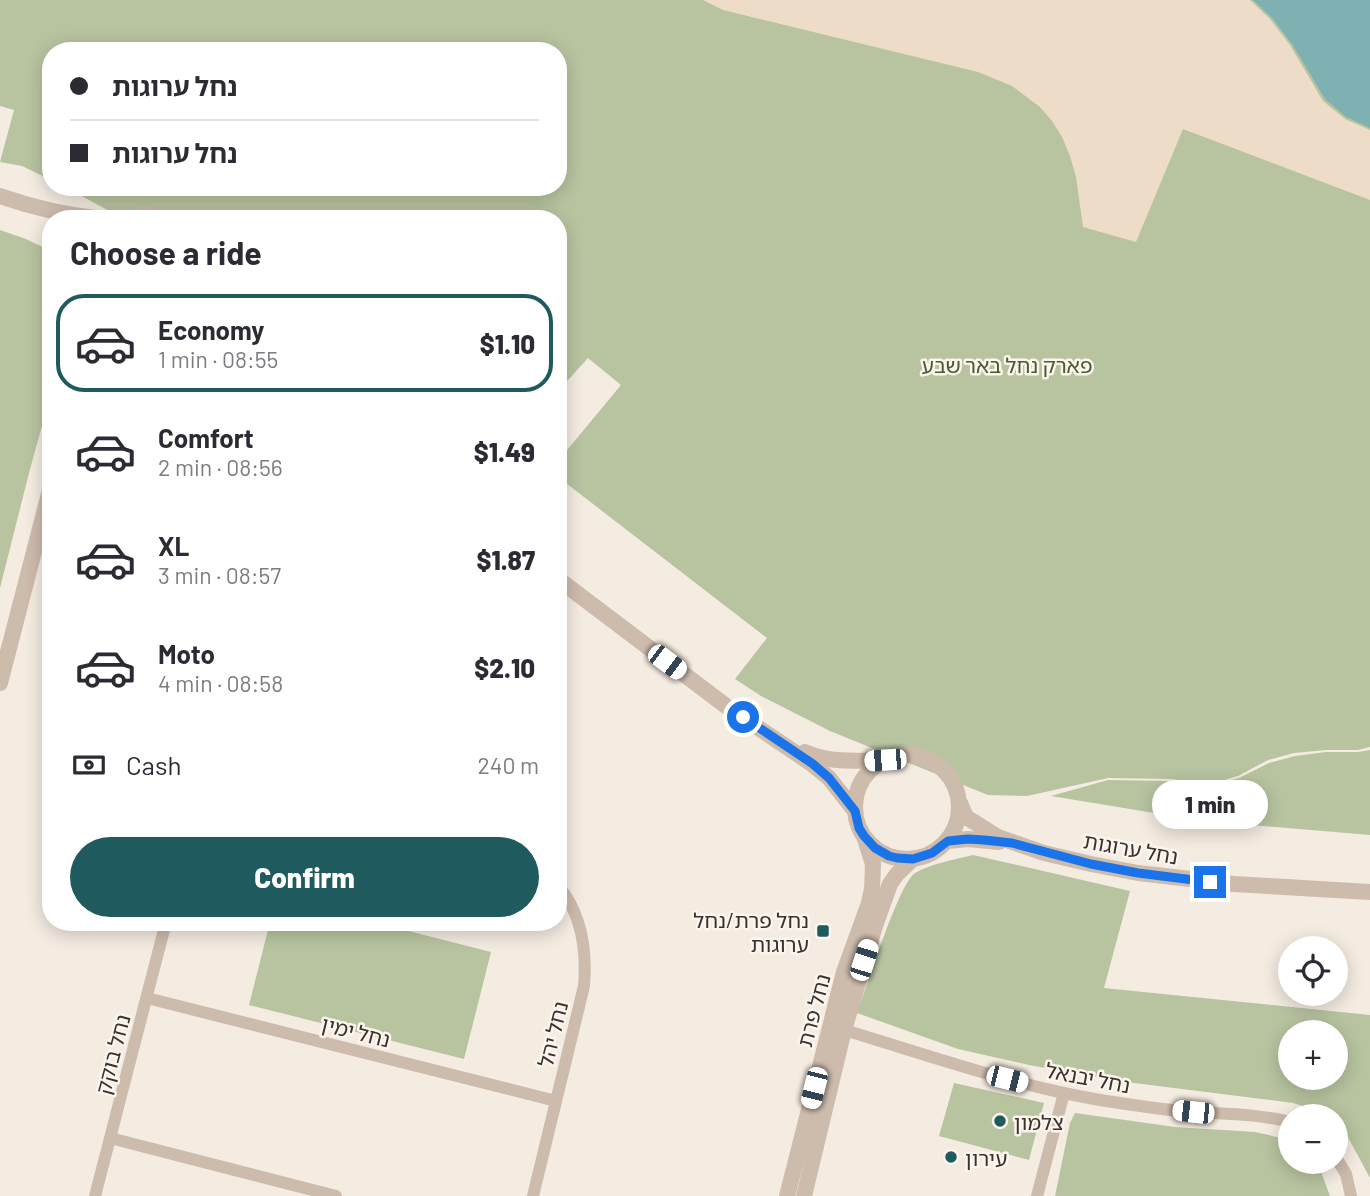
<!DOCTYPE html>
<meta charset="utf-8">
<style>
:root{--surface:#fff;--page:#f2f2f3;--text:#2b2b33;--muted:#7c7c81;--line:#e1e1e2;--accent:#1f5a5e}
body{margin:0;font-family:Barlow,"Noto Sans Hebrew",sans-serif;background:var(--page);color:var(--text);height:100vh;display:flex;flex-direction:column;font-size:26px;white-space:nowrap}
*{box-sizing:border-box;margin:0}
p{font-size:23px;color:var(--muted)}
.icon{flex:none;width:38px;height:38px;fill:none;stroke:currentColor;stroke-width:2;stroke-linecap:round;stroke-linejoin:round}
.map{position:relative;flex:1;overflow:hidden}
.side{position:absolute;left:42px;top:210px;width:525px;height:721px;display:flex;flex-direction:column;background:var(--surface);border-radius:28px;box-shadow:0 4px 18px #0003}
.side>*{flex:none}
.guide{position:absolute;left:42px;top:42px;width:525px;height:154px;border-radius:28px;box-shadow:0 4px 18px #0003;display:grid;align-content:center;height:154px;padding:0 28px;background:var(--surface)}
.tools{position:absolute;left:1278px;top:936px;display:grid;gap:14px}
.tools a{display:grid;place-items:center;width:70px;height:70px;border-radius:50%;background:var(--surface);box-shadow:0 4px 18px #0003;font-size:35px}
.end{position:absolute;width:32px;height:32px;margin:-16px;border:9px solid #1a73e8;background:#fff;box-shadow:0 0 0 4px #fff}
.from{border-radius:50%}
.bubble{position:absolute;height:49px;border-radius:24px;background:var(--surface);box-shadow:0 4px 18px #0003;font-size:23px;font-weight:800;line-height:49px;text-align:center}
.car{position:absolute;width:21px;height:42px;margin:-21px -10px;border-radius:9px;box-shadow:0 0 5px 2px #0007;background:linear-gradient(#fff 24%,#345 0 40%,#fff 0 76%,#345 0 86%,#fff 0)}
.guide b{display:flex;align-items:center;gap:24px;height:66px;font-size:26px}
.guide b+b{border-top:2px solid var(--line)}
.guide i{width:18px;height:18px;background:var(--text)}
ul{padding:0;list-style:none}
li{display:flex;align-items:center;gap:21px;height:98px;margin:0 14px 10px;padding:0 14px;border:4px solid transparent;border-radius:28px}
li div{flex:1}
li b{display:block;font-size:26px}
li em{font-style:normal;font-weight:800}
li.current{border-color:var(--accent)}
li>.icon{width:63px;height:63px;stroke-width:1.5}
h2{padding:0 28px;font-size:32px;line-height:84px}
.pay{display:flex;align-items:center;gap:18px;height:77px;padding:0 28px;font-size:26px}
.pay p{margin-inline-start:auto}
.primary-button{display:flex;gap:14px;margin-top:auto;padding:14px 28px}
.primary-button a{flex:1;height:80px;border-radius:42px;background:var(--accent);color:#fff;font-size:28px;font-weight:800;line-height:80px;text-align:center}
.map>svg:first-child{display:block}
.green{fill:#b8c4a0;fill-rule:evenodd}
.plaza{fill:#ecdcc8}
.water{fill:#7fb0b2}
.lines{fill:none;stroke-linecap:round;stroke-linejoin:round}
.minor{stroke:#cdbbac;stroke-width:12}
.tertiary{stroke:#cdbbac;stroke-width:16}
.route{stroke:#1a73e8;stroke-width:9}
.poi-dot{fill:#1f5a5e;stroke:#fbf5ee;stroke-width:2.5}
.labels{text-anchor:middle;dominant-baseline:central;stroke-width:5;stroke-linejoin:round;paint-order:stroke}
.park-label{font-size:21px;fill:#4a5a2e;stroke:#fbf5ee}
.street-label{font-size:21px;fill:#3b302b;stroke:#fbf5ee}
.poi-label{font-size:21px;fill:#3b302b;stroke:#fbf5ee;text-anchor:start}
</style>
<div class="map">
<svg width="1370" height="1196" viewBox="0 0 1370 1196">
<rect width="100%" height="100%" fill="#f4ebe1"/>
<path class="green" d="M 0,0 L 1370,0 L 1370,747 L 1358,750 L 1326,750 L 1294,753 L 1268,760 L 1238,776 L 1210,784 L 1170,779 L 1108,778 L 1027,796 L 988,795 L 830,731 L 761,696 L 735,679 L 767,638 L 558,477 L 558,461 L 621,385 L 588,358 L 558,391 L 558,219 L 124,219 L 65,187 L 558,187 L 558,51 L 51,51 L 51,180 L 22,166 L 0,162 L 14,110 L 0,106 Z
M 0,230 L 26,239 L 51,251 L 51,402 L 45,415 L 29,473 L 0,588 Z
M 1370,750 L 1370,835 L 1203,821 L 1051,796 L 1108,780 L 1170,781 L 1211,786 L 1239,778 L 1269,763 L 1295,756 L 1326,752 L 1358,752 Z
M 973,855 L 1130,891 L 1104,988 L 1370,1015 L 1370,1178 L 1343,1128 L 1335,1122 L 1335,1116 L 1327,1116 L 1322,1112 L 1293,1103 L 1118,1081 L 1034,1066 L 958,1049 L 857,1013 C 866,989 899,883 915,873 C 932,863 954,860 973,855 ZM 1290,1032 L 1335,1032 L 1335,1078 L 1290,1078 Z
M 270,922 L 373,922 L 491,952 L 464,1059 L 249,1005 Z
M 954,1083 L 1044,1103 L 1029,1160 L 939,1136 Z
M 1075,1113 L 1175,1127 L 1255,1132 L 1286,1139 L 1290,1142 L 1290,1162 L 1314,1162 L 1320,1169 L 1330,1196 L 1055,1196 L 1070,1123 Z"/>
<path class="plaza" d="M 703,0 L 1250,0 L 1270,19 L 1290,45 L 1323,101 L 1345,119 L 1370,130 L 1370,200 L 1183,129 L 1136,242 L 1083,227 L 1076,177 L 1070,156 L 1062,137 L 1052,121 L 1040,107 L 1012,86 L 978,72 L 723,10 Z"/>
<path class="water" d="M 1253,0 L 1370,0 L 1370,128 L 1346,117 L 1325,99 L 1292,44 L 1272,18 Z"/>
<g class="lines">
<path class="minor" d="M 147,998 L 556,1101
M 844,1030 C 928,1055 1012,1085 1100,1100 C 1131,1105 1163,1110 1195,1112 C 1227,1114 1259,1114 1290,1122
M 110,1138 L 336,1196
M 1335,1156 L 1346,1174 L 1351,1196
M 95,1196 L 166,922
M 533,1196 L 584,986 C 587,950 582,914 558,885
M 1037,1196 L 1064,1093"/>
<path class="tertiary" d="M 0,196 C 34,208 66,215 102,219
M 127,219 L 146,214 L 167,219
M 558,579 L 726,706 L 812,764 L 829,778 L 855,811
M 0,683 L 51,486
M 805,752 C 830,763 856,761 883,760
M855 807a52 52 0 1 1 104 0a52 52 0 1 1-104 0Z
M 960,803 L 966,817 L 998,837 L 1044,853 L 1091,864 L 1138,873 L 1234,884 L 1370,892
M 948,841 L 968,839 L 999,842
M 787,1196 L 844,972 L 869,903 L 872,889 L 873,864 L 864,836
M 804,1196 L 844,1030 L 875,926 L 890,884 L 897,874 L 913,859"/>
</g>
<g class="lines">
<path class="route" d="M 743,717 L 813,764 L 829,778 L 855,811 L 859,828 L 864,836 L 875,848 L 889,856 L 897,858 L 913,859 L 932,853 L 948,841 L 968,839 L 984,840 L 1012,843 L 1091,864 L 1138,873 L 1210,882"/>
</g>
<g class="poi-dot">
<rect x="816" y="924" width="14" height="14" rx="3.5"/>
<circle cx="1000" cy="1121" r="7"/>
<circle cx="951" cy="1157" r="7"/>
</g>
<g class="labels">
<g class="park-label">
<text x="1007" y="364">פארק נחל באר שבע</text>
</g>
<g class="street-label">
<text transform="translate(1131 848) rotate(10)">נחל ערוגות</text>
<text transform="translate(813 1010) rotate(-75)">נחל פרת</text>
<text transform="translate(356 1031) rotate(14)">נחל ימין</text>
<text transform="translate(552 1034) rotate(-76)">נחל יהל</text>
<text transform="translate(112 1054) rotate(-75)">נחל בוקק</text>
<text transform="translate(1088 1077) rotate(11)">נחל יבנאל</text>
</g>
<g class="poi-label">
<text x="809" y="919" text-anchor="end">נחל פרת/נחל<tspan x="809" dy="24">ערוגות</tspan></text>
<text x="1014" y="1121">צלמון</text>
<text x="965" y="1157">עירון</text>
</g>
</g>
</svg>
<div class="tools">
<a><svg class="icon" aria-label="locate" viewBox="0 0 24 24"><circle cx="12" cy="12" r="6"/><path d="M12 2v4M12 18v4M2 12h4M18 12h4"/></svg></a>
<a>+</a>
<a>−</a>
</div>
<i class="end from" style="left:743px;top:717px"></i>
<i class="end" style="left:1210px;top:882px"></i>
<div class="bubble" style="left:1152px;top:780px;width:116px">1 min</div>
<i class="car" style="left:667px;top:662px;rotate:127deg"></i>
<i class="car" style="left:885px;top:760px;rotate:266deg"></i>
<i class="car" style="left:864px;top:960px;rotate:18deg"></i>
<i class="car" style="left:1007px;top:1079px;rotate:104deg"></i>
<i class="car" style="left:814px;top:1088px;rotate:194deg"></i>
<i class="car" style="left:1193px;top:1112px;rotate:276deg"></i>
<div class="guide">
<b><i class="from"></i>נחל ערוגות</b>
<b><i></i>נחל ערוגות</b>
</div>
<section class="side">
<h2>Choose a ride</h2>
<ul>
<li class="current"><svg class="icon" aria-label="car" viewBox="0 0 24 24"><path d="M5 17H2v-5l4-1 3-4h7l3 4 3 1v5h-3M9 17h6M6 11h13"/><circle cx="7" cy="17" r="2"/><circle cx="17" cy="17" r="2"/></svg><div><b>Economy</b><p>1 min · 08:55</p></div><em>$1.10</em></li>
<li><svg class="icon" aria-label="car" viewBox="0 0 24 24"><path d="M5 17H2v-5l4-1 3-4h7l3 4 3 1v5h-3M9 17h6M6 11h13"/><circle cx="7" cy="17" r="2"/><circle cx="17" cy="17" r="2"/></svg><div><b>Comfort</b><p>2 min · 08:56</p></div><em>$1.49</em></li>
<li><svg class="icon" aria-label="car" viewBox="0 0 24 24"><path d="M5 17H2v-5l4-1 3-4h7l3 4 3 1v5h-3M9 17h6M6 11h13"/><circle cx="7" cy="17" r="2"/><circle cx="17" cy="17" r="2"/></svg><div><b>XL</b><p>3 min · 08:57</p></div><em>$1.87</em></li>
<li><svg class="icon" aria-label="car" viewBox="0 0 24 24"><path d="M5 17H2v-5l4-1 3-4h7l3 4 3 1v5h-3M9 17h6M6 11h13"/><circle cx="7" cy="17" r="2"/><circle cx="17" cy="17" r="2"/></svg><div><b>Moto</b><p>4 min · 08:58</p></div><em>$2.10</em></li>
</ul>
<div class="pay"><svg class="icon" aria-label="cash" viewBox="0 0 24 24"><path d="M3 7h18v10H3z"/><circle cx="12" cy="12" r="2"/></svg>Cash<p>240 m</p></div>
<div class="primary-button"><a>Confirm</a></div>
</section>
</div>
